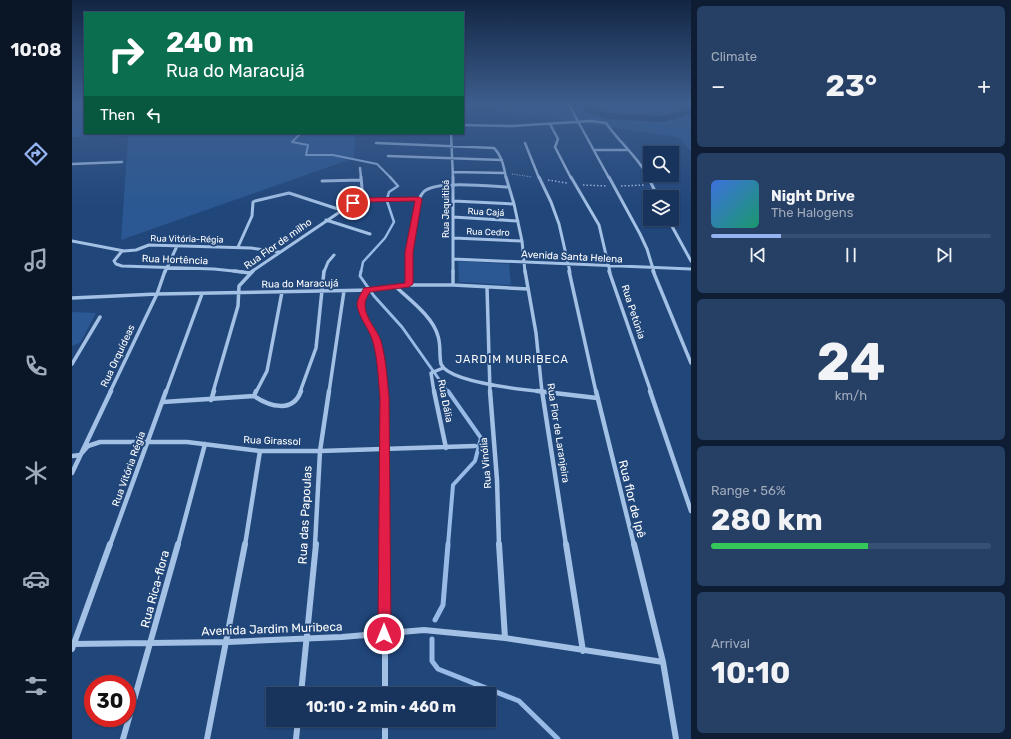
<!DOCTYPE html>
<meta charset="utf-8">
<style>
:root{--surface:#19345c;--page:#263f65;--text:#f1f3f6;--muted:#9faabb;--line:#374f72;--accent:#95b2f1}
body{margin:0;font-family:Rubik,sans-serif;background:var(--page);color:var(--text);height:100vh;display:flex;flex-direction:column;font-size:15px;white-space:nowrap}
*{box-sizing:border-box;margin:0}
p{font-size:13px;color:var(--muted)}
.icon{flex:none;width:22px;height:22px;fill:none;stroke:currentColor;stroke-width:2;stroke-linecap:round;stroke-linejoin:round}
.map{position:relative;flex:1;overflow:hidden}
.side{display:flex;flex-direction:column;gap:6px;padding:6px;background:#0e1d33;width:320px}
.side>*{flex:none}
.guide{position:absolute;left:12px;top:12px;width:380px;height:122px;border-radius:0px;box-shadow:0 1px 3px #0004,0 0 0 1px var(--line);background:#0b6e4f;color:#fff;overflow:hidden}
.fabs{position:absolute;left:571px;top:146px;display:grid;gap:8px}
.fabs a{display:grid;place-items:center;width:36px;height:36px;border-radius:0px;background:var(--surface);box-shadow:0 1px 3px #0004,0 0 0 1px var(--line);font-size:20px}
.speed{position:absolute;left:12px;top:675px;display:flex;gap:8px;font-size:20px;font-weight:700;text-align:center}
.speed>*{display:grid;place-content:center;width:52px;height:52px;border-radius:50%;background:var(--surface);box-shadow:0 1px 3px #0004,0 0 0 1px var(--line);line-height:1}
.speed .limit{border:6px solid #d22;background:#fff;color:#111}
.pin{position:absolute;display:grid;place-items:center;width:34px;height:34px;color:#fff;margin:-17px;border:2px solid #fff;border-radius:50%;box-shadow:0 1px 4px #0007}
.me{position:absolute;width:44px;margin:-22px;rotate:0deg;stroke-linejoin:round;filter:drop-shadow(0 0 3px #0008)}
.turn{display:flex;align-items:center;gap:14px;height:84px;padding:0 16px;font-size:18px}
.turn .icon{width:52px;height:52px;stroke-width:2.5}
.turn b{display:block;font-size:28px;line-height:34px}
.then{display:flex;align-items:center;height:38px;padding:0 16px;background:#0003;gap:8px;font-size:15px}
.big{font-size:30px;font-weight:700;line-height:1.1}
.side .widget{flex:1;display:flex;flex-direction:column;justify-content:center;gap:6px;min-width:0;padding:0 14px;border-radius:6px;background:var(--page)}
.side .dial{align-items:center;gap:0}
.dial b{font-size:52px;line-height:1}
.song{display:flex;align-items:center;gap:12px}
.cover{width:48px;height:48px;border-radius:6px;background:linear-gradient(135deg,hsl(220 70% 55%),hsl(160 70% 35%))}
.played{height:4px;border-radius:2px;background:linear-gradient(90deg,var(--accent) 25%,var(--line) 25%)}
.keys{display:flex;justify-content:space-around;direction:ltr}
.heat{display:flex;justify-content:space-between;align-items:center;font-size:22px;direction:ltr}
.charge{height:6px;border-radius:3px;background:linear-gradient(90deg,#34c759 56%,var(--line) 0)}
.trip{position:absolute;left:194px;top:687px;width:230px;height:40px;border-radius:0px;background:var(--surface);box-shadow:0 1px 3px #0004,0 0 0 1px var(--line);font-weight:700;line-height:40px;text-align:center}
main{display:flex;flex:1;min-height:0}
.tabs{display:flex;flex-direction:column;width:72px;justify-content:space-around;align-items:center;background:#0a1525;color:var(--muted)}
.tabs .icon{width:28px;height:28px}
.tabs .active{color:var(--accent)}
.tabs b{font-size:18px;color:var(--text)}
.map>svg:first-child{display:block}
.green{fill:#2b5892}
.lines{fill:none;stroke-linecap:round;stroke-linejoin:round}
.stream-far4{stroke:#97bae6;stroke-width:2}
.stream-far3{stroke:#97bae6;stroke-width:2.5}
.stream-far2{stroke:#97bae6;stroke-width:3}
.stream-far1{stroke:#97bae6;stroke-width:4}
.stream{stroke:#97bae6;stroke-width:5}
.river{fill:#16325a;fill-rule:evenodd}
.path-far1{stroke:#a3c0e5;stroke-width:1;stroke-dasharray:1 1.5;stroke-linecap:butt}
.path{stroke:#a3c0e5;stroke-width:1.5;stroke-dasharray:1.5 2;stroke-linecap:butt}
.street-far4{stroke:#a3c0e5;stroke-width:2.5}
.street-far3{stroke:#a3c0e5;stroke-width:3}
.street-far2{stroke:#a3c0e5;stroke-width:3.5}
.street-far1{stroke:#a3c0e5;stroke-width:4.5}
.street{stroke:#a3c0e5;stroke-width:6}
.route{fill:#e11d48;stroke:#92132f}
.labels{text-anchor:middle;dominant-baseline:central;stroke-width:4;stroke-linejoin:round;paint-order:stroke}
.far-street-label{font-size:9px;fill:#fff;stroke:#21467a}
.street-label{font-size:10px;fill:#fff;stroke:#21467a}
.neighbourhood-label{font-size:11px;letter-spacing:1px;fill:#fff;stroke:#21467a}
.near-street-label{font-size:12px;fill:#fff;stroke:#21467a}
</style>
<main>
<nav class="tabs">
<b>10:08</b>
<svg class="icon active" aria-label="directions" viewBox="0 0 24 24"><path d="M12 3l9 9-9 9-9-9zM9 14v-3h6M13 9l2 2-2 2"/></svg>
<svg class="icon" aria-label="music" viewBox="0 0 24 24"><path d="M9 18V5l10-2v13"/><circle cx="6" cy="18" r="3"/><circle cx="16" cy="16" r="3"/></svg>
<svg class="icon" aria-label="phone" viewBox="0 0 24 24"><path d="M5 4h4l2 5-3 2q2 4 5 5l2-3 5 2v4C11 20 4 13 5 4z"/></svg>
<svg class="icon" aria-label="climate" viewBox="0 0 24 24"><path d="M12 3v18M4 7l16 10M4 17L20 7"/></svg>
<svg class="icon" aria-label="car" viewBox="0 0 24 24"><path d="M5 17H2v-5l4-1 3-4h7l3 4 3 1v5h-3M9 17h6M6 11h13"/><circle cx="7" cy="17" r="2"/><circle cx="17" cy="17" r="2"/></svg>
<svg class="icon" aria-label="filters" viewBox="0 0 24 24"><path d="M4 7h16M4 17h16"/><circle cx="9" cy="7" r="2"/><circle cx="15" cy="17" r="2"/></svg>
</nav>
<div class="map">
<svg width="619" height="739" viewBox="0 0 619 739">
<rect width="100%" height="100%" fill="#21467a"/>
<path class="green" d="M 0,103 L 13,103 L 13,133 L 283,133 L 282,158 L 49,240 L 56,136 L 0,137 Z
M 407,103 L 619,103 L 619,151 L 606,137 L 417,110 Z
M 386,261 L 437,264 L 439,285 L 387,282 Z
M 0,312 L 24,313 L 8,343 L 0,346 Z"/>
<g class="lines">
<path class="stream-far4" d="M 229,133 L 220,142 L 236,145 L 234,155 L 261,155 L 305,164 L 319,178"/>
<path class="stream-far3" d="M 315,199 L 317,192 L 326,186 L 318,177
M 289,272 L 291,262 L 313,238 L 322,222 L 315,201"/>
<path class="stream-far2" d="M 289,271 L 288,276 L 302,296 L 330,327 L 376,392"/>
<path class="stream-far1" d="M 376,391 L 409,438 L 403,461 L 381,485 L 376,545"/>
<path class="stream" d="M 363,620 L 371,605 L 376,544
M 360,639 L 360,661 L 366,669 L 447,701 L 486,739"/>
<path class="river" d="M 512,103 L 522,103 L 522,108 L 536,113 L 590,116 L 619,107 L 619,114 L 591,122 L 535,119 L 513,112 Z"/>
<path class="path-far1" d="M 440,174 L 460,177"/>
<path class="path" d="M 476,180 L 495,183
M 511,185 L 535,186
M 549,186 L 573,185"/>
<path class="street-far4" d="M 496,103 L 537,178
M 478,124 L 486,139 L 483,147 L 499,178
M 391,125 L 440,126 L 519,121 L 534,123 C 547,142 566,157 577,178
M 379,133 L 381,178
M 304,143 L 422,148 C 430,156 432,167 434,178
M 453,143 L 467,178
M 522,150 L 556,150
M 316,156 L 430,160
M 0,164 L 50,162
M 288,168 L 289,178
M 381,172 L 433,173"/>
<path class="street-far3" d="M 289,177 L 291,200
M 381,177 L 381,272
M 434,177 L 442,204 L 450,241 L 453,272
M 467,177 L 479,202 L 487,224 L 498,272
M 499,177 L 527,225 L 538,272
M 537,177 L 568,234 L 575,249 L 582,272
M 576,177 L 586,197
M 250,181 L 289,180
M 382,201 L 442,204
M 381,217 L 446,221
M 596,219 L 619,261
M 254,220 L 298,234
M 382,238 L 450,241
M 0,241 L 52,251 L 64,250 L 77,245 L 179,248 L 208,252
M 166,247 L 180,216 L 181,202 L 183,201 L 217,193 L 269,210
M 50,251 L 42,261 L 44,264 L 50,266 L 142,269 L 171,272
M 381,259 L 619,269
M 93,272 L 105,246
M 179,272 L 281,203 L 291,200 L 347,199
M 252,272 L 256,262 L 262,255
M 337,272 C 338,256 339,199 354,190 C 368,181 418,186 436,187"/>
<path class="street-far2" d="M 162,271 L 178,273
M 453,271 L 464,333 L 470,392
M 497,271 L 524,392
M 537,271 L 579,392
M 581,271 L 619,363
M 337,285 L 337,271
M 381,285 L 381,271
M 324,287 C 338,300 361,317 366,336 C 369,345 367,355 369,364 C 377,383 454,390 474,392
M 415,287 L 418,392
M 294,290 C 282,314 299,321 305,342 C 310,358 311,376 313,392
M 0,298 L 85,294 L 300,290 L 337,285 L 381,285 L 456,289
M 0,364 L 28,317
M 38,392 L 85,294 L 93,271
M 94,392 L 130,294
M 141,392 L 166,306 L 167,286 L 181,271
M 184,392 L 195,371 L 210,292
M 228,392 L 244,348 L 252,271
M 257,392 L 272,291
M 362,392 L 359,373 L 371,368"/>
<path class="street-far1" d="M 312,391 L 313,545
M 362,391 L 374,448
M 418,391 L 425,480 L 427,545
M 465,391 L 525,398
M 470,391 L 494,545
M 524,391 L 562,545
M 578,391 L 619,511
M 182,396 C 197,406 221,414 229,391
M 182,396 L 184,391
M 139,400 L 142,391
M 91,402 L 182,396
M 0,456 L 8,455 L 16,446 L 28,442 L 115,442 L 188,451 L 248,451 L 403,446
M 0,473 L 39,391
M 38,545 L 94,391
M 106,545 L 133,444
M 173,545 L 188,451
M 243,545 L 248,451 L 257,391"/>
<path class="street" d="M 313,544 L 313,694
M 427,544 L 433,638
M 494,544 L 511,651
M 562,544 L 591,662 L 604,739
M 0,644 L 156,642 L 270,637 L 352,630 L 433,638 L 591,662
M 0,649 L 38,544
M 229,694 L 244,544
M 313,720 L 313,739
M 51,739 L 106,544
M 135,739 L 173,544
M 224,739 L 226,720"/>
</g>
<linearGradient id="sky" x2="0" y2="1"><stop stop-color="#122643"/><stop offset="0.5" stop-color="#3d5d8d"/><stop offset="1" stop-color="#3d5d8d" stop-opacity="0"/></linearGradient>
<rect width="619" height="207" fill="url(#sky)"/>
<path class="route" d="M 347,197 L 350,199 L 341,252 L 341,284 L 337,287 L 298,292 C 296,295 293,300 293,304 C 292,317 305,329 309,341 C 314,359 315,378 317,397 L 319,634 L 317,639 L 312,641 L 307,639 L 306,634 L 308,397 C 306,378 306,358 300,339 C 296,327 287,318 285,305 C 285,300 289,293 292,288 L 333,283 L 333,252 L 343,201 L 291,202 L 281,205 L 278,203 L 290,198 Z"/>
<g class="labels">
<g class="far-street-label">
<text transform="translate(374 209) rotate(-90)">Rua Jequitibá</text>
<text transform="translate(414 212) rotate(3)">Rua Cajá</text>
<text transform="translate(416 232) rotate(2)">Rua Cedro</text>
<text transform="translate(115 239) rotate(1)">Rua Vitória-Régia</text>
</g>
<g class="street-label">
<text transform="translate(206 244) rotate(-35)">Rua Flor de milho</text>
<text transform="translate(500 257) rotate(3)">Avenida Santa Helena</text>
<text transform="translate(103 260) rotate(2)">Rua Hortência</text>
<text transform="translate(228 284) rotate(-1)">Rua do Maracujá</text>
<text transform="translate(561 312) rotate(72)">Rua Petúnia</text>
<text transform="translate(46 356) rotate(-65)">Rua Orquídeas</text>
<text transform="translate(373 401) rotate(79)">Rua Dália</text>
<text transform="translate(486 433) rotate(81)">Rua Flor de Laranjeira</text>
<text transform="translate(200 441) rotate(2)">Rua Girassol</text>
<text transform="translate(414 463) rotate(-95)">Rua Vinólia</text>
<text transform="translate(57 469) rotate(-70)">Rua Vitória Régia</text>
</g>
<g class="neighbourhood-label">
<text x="440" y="359">JARDIM MURIBECA</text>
</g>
<g class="near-street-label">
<text transform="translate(560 499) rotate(76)">Rua flor de Ipê</text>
<text transform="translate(233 515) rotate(-87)">Rua das Papoulas</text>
<text transform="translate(83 589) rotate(-75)">Rua Rica-flora</text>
<text transform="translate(200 629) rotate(-2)">Avenida Jardim Muribeca</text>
</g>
</g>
</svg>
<div class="fabs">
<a><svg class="icon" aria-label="search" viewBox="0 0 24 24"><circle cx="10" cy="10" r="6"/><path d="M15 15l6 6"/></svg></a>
<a><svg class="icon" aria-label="layers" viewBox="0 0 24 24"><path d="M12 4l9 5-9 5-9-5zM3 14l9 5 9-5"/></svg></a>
</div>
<div class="speed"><div class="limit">30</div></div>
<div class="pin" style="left:281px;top:203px;background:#d93025"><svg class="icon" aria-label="arrive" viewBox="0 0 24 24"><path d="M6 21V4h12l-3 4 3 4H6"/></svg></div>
<svg class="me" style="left:312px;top:634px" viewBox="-20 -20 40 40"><circle r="17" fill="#e11d48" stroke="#fff" stroke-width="3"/><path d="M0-11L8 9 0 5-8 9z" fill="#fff"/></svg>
<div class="trip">10:10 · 2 min · 460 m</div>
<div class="guide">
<div class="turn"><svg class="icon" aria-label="right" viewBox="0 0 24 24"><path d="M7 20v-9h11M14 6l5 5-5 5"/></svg><div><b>240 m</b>Rua do Maracujá</div></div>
<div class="then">Then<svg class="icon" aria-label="left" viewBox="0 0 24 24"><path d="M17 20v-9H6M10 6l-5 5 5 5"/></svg></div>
</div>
</div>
<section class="side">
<div class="widget"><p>Climate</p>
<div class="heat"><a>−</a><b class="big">23°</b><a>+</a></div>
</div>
<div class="widget">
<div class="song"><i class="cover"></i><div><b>Night Drive</b><p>The Halogens</p></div></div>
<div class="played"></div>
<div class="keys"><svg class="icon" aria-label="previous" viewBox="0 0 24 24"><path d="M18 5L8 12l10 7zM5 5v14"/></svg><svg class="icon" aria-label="pause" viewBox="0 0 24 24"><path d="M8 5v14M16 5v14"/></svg><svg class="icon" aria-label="next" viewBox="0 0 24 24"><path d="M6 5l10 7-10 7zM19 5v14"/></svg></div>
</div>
<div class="widget dial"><b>24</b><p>km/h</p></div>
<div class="widget"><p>Range · 56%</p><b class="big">280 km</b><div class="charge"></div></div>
<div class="widget"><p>Arrival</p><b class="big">10:10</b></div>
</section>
</main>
